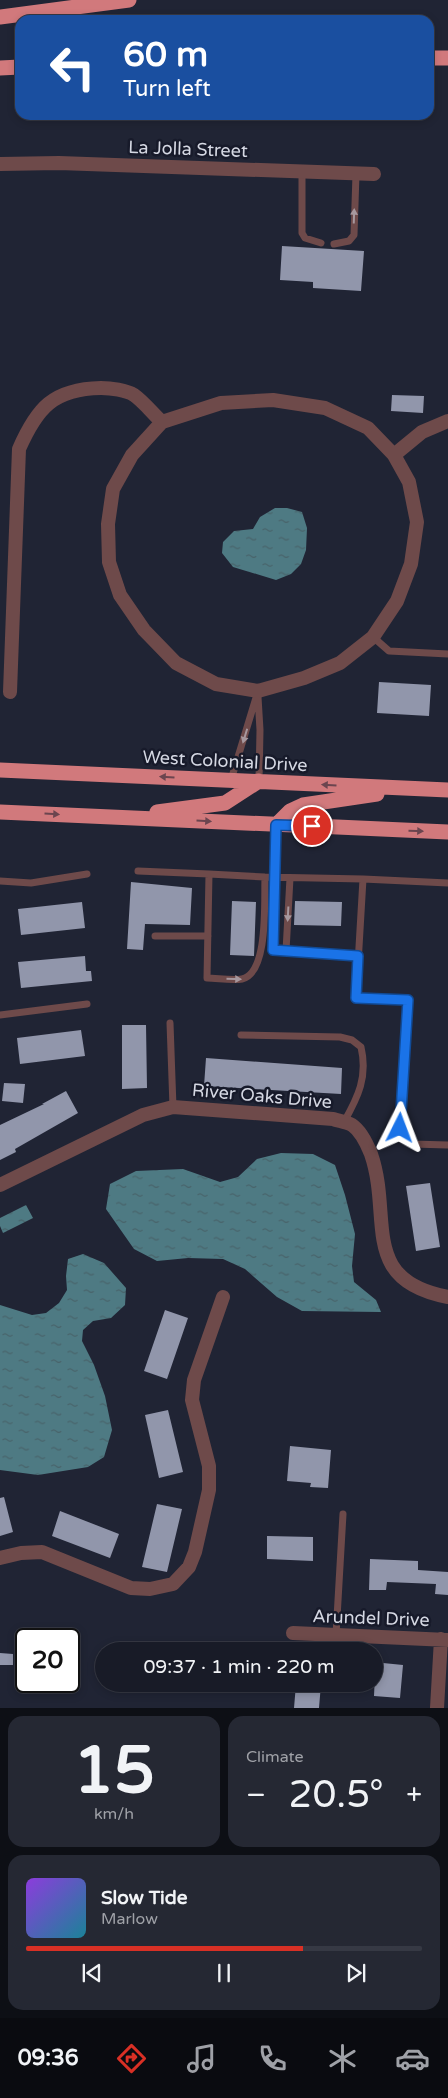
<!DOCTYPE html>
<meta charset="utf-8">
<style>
:root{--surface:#181b27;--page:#252833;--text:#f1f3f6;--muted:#9fa1a7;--line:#363944;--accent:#d93025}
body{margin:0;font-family:"Varela Round",sans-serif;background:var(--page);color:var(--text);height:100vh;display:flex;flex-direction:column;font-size:19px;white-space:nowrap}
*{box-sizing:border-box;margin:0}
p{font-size:16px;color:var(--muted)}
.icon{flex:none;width:28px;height:28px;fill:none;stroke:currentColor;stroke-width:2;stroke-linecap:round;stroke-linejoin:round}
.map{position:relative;height:1708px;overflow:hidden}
.sheet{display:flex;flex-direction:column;gap:8px;padding:8px;background:#0d0f15;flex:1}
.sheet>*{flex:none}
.banner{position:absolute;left:15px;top:15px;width:419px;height:105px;border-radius:15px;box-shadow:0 2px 8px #0003,0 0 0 1px var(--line);background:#1a4fa0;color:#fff;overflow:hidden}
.speed{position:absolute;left:15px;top:1628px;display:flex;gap:10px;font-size:25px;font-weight:700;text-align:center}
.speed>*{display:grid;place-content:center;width:65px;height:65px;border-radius:50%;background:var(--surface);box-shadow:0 2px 8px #0003,0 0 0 1px var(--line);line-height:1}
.speed .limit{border:2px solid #111;border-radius:8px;background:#fff;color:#111}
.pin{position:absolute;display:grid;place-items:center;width:42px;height:42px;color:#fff;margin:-21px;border:2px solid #fff;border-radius:50%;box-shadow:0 1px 5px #0007}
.me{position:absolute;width:55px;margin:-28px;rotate:3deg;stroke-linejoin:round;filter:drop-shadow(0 0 4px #0008)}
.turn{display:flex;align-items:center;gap:18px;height:105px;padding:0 25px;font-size:22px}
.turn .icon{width:65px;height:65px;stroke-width:2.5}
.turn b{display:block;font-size:35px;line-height:42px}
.big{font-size:38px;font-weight:600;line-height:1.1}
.sheet .widget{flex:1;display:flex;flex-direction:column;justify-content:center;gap:8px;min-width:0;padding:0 18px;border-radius:15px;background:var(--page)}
.sheet .dial{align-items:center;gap:0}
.dial b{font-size:65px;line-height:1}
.song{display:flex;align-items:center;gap:15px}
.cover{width:60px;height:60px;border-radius:8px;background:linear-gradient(135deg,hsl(270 70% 55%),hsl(190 70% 35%))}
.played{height:5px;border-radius:2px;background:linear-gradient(90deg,var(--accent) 70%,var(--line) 70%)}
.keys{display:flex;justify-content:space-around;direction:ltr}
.heat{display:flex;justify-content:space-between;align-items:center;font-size:28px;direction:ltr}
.sheet .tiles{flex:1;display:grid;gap:8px;grid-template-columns:1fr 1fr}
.widget:last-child{grid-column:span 2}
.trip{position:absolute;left:95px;top:1642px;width:288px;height:50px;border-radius:25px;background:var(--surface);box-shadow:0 2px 8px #0003,0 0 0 1px var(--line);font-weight:600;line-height:50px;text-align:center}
.tabs{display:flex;height:80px;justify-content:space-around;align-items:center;background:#0a0b10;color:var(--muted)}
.tabs .icon{width:35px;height:35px}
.tabs .current{color:var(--accent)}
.tabs b{font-size:22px;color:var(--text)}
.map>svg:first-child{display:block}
.water{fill:url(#water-ripples)}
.building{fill:#9196ab}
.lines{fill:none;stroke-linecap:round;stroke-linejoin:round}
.lane{stroke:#6e4a4a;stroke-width:7}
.street{stroke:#6e4a4a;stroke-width:14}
.highway{stroke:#d1797c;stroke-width:15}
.oneway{fill:#a7989e}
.oneway2{fill:#6b454f}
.route-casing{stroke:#114b97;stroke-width:12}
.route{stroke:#1a73e8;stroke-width:9}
.labels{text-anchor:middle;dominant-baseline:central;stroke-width:5;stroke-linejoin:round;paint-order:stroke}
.street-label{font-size:18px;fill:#d5d8e3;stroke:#171a2a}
</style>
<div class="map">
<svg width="448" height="1708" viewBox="0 0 448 1708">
<defs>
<pattern id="water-ripples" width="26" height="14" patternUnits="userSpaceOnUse" patternTransform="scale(1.25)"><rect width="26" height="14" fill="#4e7a83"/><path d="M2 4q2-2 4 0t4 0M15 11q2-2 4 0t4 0" fill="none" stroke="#48636a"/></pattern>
</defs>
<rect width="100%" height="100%" fill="#202434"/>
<path class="water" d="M 275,508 L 287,508 L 302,512 L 307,528 L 306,550 L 301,564 L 291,574 L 276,580 L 233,567 L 222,553 L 223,542 L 234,531 L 253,529 L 260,517 Z
M 281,1153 L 313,1154 L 335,1165 L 345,1195 L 355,1234 L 352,1266 L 354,1282 L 376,1300 L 381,1312 L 302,1311 L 277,1297 L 245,1269 L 223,1259 L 188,1258 L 157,1261 L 134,1249 L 106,1209 L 110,1184 L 136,1171 L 183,1169 L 220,1182 L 238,1177 L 257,1159 Z
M 26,1205 L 33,1218 L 3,1233 L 0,1226 L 0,1218 Z
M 83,1254 L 104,1263 L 126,1288 L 125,1305 L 111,1318 L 93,1321 L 83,1330 L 82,1341 L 94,1365 L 105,1396 L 112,1430 L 104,1457 L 88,1467 L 38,1475 L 0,1470 L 0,1305 L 32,1315 L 46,1313 L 59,1303 L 67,1290 L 66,1276 L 68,1259 Z"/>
<path class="building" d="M 282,246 L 364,251 L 361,291 L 313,288 L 313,282 L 280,280 Z
M 392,395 L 424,396 L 423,413 L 391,411 Z
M 379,682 L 431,685 L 429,716 L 377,713 Z
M 131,882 L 192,888 L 190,925 L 145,924 L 143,950 L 127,949 Z
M 232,901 L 256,902 L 254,956 L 230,955 Z
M 295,901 L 342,902 L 341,926 L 294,925 Z
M 82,902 L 85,928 L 21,935 L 18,909 Z
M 85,956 L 86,971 L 91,971 L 92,981 L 21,988 L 18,962 Z
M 122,1025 L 146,1025 L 147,1088 L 122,1089 Z
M 81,1030 L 85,1056 L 20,1064 L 17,1038 Z
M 206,1058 L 342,1068 L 341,1094 L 204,1086 Z
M 4,1083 L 25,1084 L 23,1103 L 2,1101 Z
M 66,1091 L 78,1113 L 15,1149 L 16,1152 L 0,1160 L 0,1125 L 44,1104 L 42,1104 Z
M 430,1183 L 440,1247 L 416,1251 L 406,1186 Z
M 165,1310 L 188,1318 L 167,1379 L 144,1371 Z
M 168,1410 L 183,1472 L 159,1478 L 145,1415 Z
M 290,1446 L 331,1450 L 328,1488 L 310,1487 L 311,1483 L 287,1481 Z
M 4,1497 L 13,1532 L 0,1536 L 0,1498 Z
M 157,1504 L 182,1509 L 167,1572 L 142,1567 Z
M 60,1511 L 119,1534 L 110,1558 L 52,1536 Z
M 267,1536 L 313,1537 L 313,1561 L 267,1559 Z
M 370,1559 L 418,1561 L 418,1570 L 448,1572 L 448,1595 L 435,1594 L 436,1584 L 387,1582 L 386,1590 L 369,1590 Z
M 0,1653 L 13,1654 L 13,1665 L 0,1665 Z
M 383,1663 L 403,1665 L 400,1698 L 374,1696 L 375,1674 L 382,1675 Z
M 296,1684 L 321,1684 L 319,1708 L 294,1708 Z"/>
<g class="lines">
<path class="lane" d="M 302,172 L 302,233 L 305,238 L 321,243
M 334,244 L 349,241 L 354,235 L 356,174
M 373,637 L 389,651 L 448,654
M 258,697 L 260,730 L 259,781
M 231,780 L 258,691
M 276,825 L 273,950 L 358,956
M 138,871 L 209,874
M 265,877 C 264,900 269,973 242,979 C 232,981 217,978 207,978 L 209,874 L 265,877 L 363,879 L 356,998 L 408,1000 L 400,1128 L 412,1144 L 448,1145
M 363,879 L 448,883
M 0,881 L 31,883 L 87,874
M 155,936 L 208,936
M 286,951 L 290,878
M 0,1015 L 87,1004
M 170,1023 L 173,1107
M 241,1035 L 340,1037 L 352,1040 L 361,1047 C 368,1077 358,1097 344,1122
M 336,1635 L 343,1514"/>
<path class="street" d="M 0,164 L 59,163 L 374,174
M 273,400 L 325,408 L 368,428 L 394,455 L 409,482 L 417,522 L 411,564 L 397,601 L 373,637 L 340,663 L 304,678 L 258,691 L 216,684 L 176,663 L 144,630 L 120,595 L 109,562 L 108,524 L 113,489 L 132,455 L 162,422 L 221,403 Z
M 394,455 L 422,432 L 448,421
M 10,692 L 19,449 C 37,408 53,389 101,388 C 111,388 126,390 134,395 C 144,402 153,414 162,422
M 0,1185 L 143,1115 L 173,1107 L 333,1119 C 339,1121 347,1122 352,1125 C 361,1131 367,1144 371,1154 C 393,1218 358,1280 448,1297
M 0,1558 L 21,1553 L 42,1552 L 131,1588 L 150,1589 L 173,1584 L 189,1567 L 195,1552 L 209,1490 L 209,1466 L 192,1400 L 194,1380 L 223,1297
M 293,1633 L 448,1640
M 437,1708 L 441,1639"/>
<path class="highway" d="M 0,17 L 129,0
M 429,58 L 448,58
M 0,68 L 20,67
M 0,770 L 448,790
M 0,812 L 448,832
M 157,812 L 225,803 L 259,781
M 276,825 L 290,811 L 303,805 L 377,794"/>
</g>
<defs><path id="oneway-solid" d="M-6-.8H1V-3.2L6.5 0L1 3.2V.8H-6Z" transform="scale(1.25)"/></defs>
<g class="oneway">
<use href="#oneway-solid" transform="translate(354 216) rotate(-88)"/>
<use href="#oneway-solid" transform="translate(245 736) rotate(107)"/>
<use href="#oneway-solid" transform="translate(288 914) rotate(93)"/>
<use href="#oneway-solid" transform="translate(234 979) rotate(1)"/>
</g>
<g class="oneway2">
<use href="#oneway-solid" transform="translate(167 777) rotate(-177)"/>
<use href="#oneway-solid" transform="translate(329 785) rotate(-177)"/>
<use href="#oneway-solid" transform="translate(52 814) rotate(3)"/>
<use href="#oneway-solid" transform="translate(204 821) rotate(3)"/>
<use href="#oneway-solid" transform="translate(416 831) rotate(2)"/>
</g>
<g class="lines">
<g class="route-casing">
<path id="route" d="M 312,826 L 276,825 L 273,950 L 358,956 L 356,998 L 408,1000 L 400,1128"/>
</g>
<use href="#route" class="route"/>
</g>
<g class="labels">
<g class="street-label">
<text transform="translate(188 149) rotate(2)">La Jolla Street</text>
<text transform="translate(225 761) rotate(3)">West Colonial Drive</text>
<text transform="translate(262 1096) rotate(5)">River Oaks Drive</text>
<text transform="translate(371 1618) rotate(2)">Arundel Drive</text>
</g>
</g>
</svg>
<div class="speed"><div class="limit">20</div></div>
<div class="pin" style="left:312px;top:826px;background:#d93025"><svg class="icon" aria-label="arrive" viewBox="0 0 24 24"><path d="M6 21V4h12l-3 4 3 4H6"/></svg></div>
<svg class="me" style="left:400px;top:1128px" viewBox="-20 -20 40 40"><path d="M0-17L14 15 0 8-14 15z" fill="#1a73e8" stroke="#fff" stroke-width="4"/></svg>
<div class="trip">09:37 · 1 min · 220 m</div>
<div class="banner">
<div class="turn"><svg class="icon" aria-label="left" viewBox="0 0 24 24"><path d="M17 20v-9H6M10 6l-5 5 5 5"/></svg><div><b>60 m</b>Turn left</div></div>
</div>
</div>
<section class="sheet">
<div class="tiles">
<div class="widget dial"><b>15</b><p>km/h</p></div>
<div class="widget"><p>Climate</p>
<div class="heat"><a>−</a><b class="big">20.5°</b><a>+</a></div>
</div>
<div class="widget">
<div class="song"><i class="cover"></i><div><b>Slow Tide</b><p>Marlow</p></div></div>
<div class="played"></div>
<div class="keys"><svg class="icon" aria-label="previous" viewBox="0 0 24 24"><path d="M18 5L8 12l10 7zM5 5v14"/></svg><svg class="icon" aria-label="pause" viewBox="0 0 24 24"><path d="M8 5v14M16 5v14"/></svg><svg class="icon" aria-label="next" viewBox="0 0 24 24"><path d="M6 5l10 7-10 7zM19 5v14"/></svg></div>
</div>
</div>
</section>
<nav class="tabs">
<b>09:36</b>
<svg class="icon current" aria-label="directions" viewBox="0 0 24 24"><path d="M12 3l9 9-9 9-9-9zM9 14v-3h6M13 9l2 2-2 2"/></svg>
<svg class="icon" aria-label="music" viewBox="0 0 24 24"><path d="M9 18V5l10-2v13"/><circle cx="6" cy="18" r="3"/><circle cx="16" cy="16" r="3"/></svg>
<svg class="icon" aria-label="phone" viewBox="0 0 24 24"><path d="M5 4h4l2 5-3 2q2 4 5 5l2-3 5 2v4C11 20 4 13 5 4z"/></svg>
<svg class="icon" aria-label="climate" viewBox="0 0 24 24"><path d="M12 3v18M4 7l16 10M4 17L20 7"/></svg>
<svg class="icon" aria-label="car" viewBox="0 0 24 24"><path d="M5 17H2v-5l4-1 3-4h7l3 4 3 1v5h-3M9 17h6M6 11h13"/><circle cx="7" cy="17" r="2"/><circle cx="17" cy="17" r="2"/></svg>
</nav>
